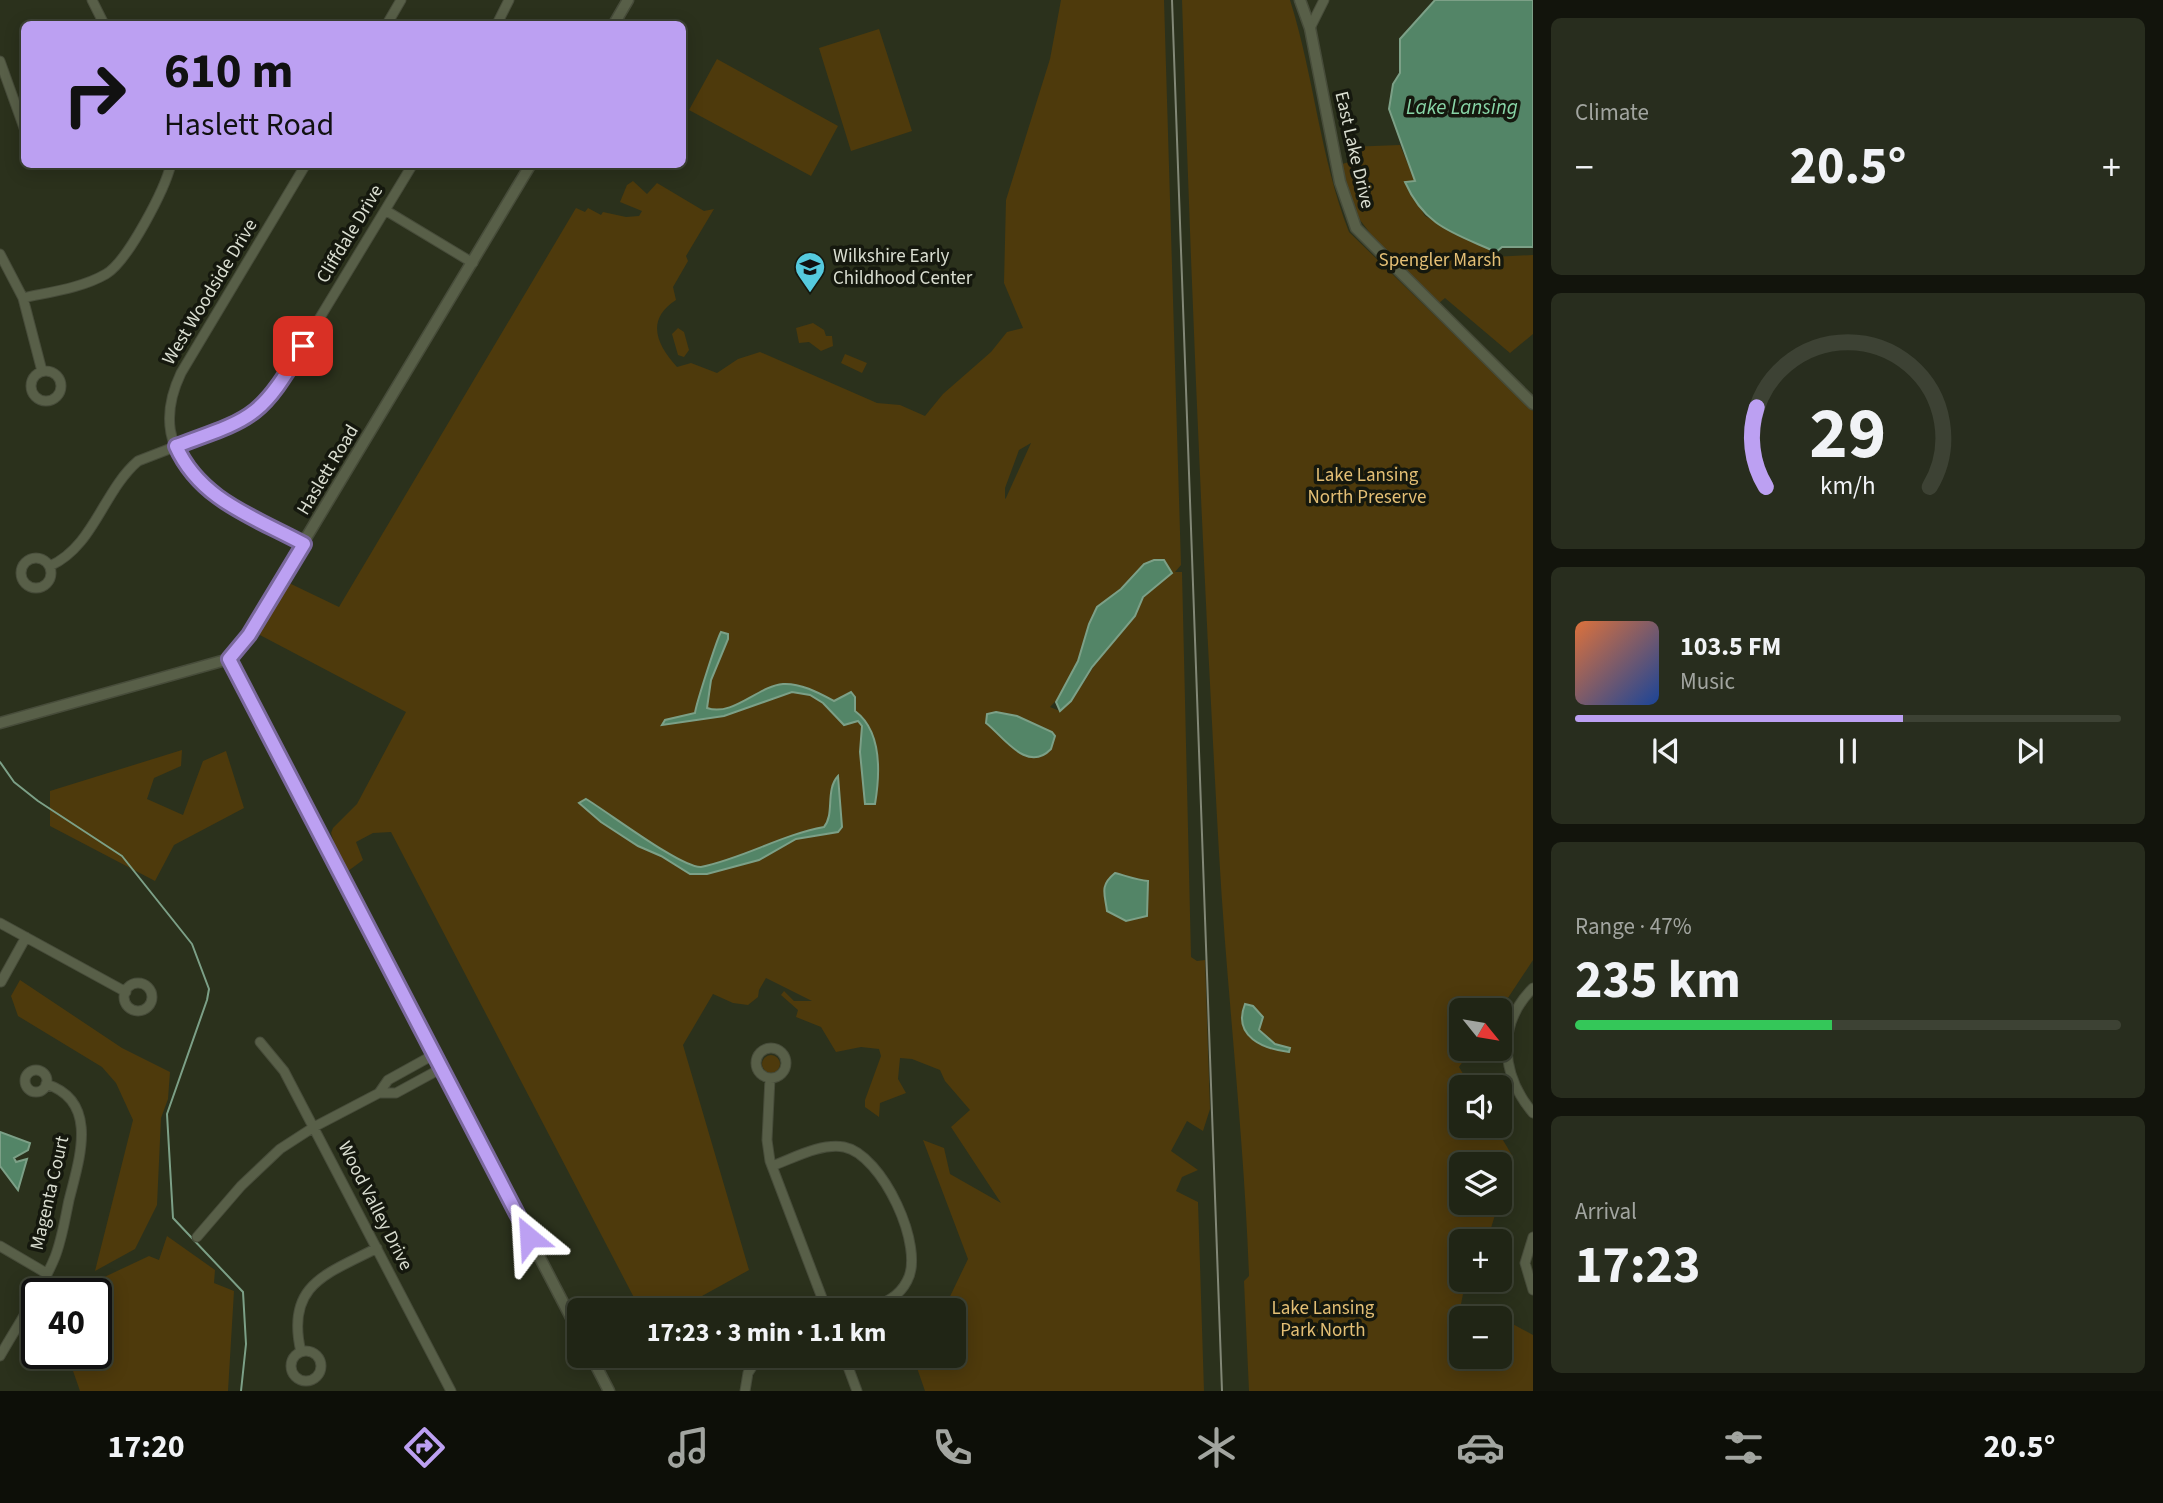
<!DOCTYPE html>
<meta charset="utf-8">
<style>
:root{--surface:#202515;--page:#282d1e;--text:#f1f3f6;--muted:#a2a5a0;--line:#3d4234;--accent:#bca0f2}
body{margin:0;font-family:"Source Sans 3",sans-serif;background:var(--page);color:var(--text);height:100vh;display:flex;flex-direction:column;font-size:26px;white-space:nowrap}
*{box-sizing:border-box;margin:0}
p{font-size:23px;color:var(--muted)}
.icon{flex:none;width:38px;height:38px;fill:none;stroke:currentColor;stroke-width:2;stroke-linecap:round;stroke-linejoin:round}
.map{position:relative;flex:1;overflow:hidden}
.drawer{display:flex;flex-direction:column;gap:18px;padding:18px;background:#12140c;width:630px}
.drawer>*{flex:none}
.top-card{position:absolute;left:21px;top:21px;width:665px;height:147px;border-radius:10px;box-shadow:0 4px 18px #0003,0 0 0 2px var(--line);background:#bca0f2;color:#111;overflow:hidden}
.needle{width:46px;rotate:120deg}
.buttons{position:absolute;left:1449px;top:998px;display:grid;gap:14px}
.buttons a{display:grid;place-items:center;width:63px;height:63px;border-radius:10px;background:var(--surface);box-shadow:0 4px 18px #0003,0 0 0 2px var(--line);font-size:35px}
.speed{position:absolute;left:21px;top:1278px;display:flex;gap:14px;font-size:35px;font-weight:700;text-align:center}
.speed>*{display:grid;place-content:center;width:91px;height:91px;border-radius:50%;background:var(--surface);box-shadow:0 4px 18px #0003,0 0 0 2px var(--line);line-height:1}
.speed .limit{border:4px solid #111;border-radius:10px;background:#fff;color:#111}
.pin{position:absolute;display:grid;place-items:center;width:60px;height:60px;color:#fff;margin:-30px;border-radius:14px;box-shadow:0 4px 10px #0006}
.me{position:absolute;width:77px;margin:-38px;rotate:333deg;stroke-linejoin:round;filter:drop-shadow(0 0 5px #0008)}
.turn{display:flex;align-items:center;gap:24px;height:147px;padding:0 28px;font-size:32px}
.turn .icon{width:91px;height:91px;stroke-width:2.5}
.turn b{display:block;font-size:49px;line-height:60px}
.big{font-size:52px;font-weight:700;line-height:1.1}
.drawer .card{flex:1;display:flex;flex-direction:column;justify-content:center;gap:10px;min-width:0;padding:0 24px;border-radius:10px;background:var(--page)}
.drawer .dial{align-items:center;gap:0}
.dial svg{height:182px;overflow:visible;fill:none;stroke:var(--line);stroke-width:7;stroke-linecap:round;text-anchor:middle}
.dial text{fill:var(--text);stroke:none}
.song{display:flex;align-items:center;gap:21px}
.cover{width:84px;height:84px;border-radius:10px;background:linear-gradient(135deg,hsl(20 70% 55%),hsl(220 70% 35%))}
.played{height:7px;border-radius:4px;background:linear-gradient(90deg,var(--accent) 60%,var(--line) 60%)}
.keys{display:flex;justify-content:space-around;direction:ltr}
.heat{display:flex;justify-content:space-between;align-items:center;font-size:38px;direction:ltr}
.charge{height:10px;border-radius:5px;background:linear-gradient(90deg,#34c759 47%,var(--line) 0)}
.trip{position:absolute;left:567px;top:1298px;width:399px;height:70px;border-radius:10px;background:var(--surface);box-shadow:0 4px 18px #0003,0 0 0 2px var(--line);font-weight:700;line-height:70px;text-align:center}
.dock{display:flex;height:112px;justify-content:space-around;align-items:center;background:#0d0f08;color:var(--muted)}
.dock .icon{width:49px;height:49px}
.dock .on{color:var(--accent)}
.dock b{font-size:32px;color:var(--text)}
main{display:flex;flex:1;min-height:0}
.map>svg:first-child{display:block}
.green{fill:#4e3a0c;fill-rule:evenodd}
.water{fill:#538567;stroke:#7ca087;stroke-width:2}
.lines{fill:none;stroke-linecap:round;stroke-linejoin:round}
.stream{stroke:#7ca087;stroke-width:2}
.minor-casing{stroke:#474c3a;stroke-width:11}
.tertiary-casing{stroke:#474c3a;stroke-width:13}
.minor{stroke:#585f48;stroke-width:9}
.tertiary{stroke:#585f48;stroke-width:10}
.rail{stroke:#828776;stroke-width:2}
.route-casing{stroke:#7a689d;stroke-width:18}
.route{stroke:#bca0f2;stroke-width:12}
.labels{text-anchor:middle;dominant-baseline:central;stroke-width:7;stroke-linejoin:round;paint-order:stroke}
.street-label{font-size:19px;fill:#daded1;stroke:#15180e}
.poi-label{font-size:19px;fill:#daded1;stroke:#15180e;text-anchor:start}
.park-label{font-size:19px;fill:#e4bf75;stroke:#15180e}
.water-label{font-size:21px;font-style:italic;fill:#88d6a7;stroke:#15180e}
</style>
<main>
<div class="map">
<svg width="1533" height="1391" viewBox="0 0 1533 1391">
<rect width="100%" height="100%" fill="#2b311c"/>
<path class="green" d="M 1061,0 L 1164,0 L 1181,565 L 1175,572 L 1182,572 L 1191,957 L 1197,961 L 1205,960 L 1210,1109 L 1203,1131 L 1187,1121 L 1171,1151 L 1198,1170 L 1182,1177 L 1176,1191 L 1198,1202 L 1204,1391 L 925,1391 L 916,1365 L 920,1356 L 954,1356 L 954,1311 L 943,1311 L 968,1259 L 923,1140 L 944,1148 L 950,1174 L 1001,1203 L 951,1127 L 970,1110 L 945,1081 L 940,1070 L 912,1059 L 900,1058 L 898,1079 L 906,1093 L 880,1103 L 879,1117 L 865,1107 L 865,1100 L 881,1056 L 879,1049 L 861,1047 L 836,1052 L 821,1027 L 796,1017 L 798,1010 L 781,995 L 784,991 L 794,1001 L 812,1001 L 766,978 L 759,990 L 758,997 L 748,1005 L 733,1003 L 713,994 L 683,1045 L 749,1270 L 702,1296 L 695,1311 L 641,1311 L 391,832 L 373,833 L 356,842 L 363,860 L 344,874 L 331,833 L 333,828 L 357,804 L 406,712 L 258,634 L 289,583 L 339,607 L 576,208 L 585,212 L 588,208 L 601,215 L 603,212 L 626,217 L 639,216 L 642,211 L 620,202 L 627,185 L 633,181 L 647,194 L 657,183 L 704,211 L 714,209 L 686,256 L 688,261 L 673,287 L 676,300 C 645,320 657,345 677,367 L 691,363 L 717,373 L 738,359 L 760,352 L 877,403 L 900,405 L 925,416 L 943,394 L 991,352 L 1007,332 L 1023,328 L 1004,283 L 1006,200 L 1050,59 ZM 1031,443 L 1006,498 L 1005,499 L 1005,488 L 1019,450 ZM 1106,647 L 1082,685 L 1060,711 L 1050,707 Z
M 1182,0 L 1290,0 C 1314,76 1320,157 1349,232 L 1533,411 L 1533,960 L 1500,1010 L 1461,1010 L 1461,1048 L 1472,1048 L 1459,1067 L 1471,1087 L 1461,1087 L 1461,1125 L 1494,1125 L 1513,1157 L 1500,1199 L 1500,1164 L 1461,1164 L 1461,1202 L 1499,1202 L 1487,1241 L 1461,1241 L 1461,1279 L 1466,1279 L 1459,1314 L 1465,1318 L 1461,1318 L 1461,1356 L 1500,1356 L 1500,1318 L 1471,1318 L 1476,1304 L 1533,1335 L 1533,1391 L 1249,1391 L 1244,1281 L 1249,1276 C 1244,1135 1227,994 1219,853 C 1203,569 1191,285 1182,0 Z
M 879,29 L 912,131 L 851,151 L 819,48 Z
M 717,59 L 838,126 L 811,176 L 689,110 Z
M 1400,145 L 1415,181 L 1406,183 L 1425,216 L 1496,252 L 1492,257 L 1533,255 L 1533,334 L 1510,353 L 1445,298 L 1439,303 L 1380,246 L 1353,211 L 1342,164 L 1349,162 L 1347,147 Z
M 813,323 L 824,330 L 826,336 L 832,336 L 833,346 L 821,351 L 809,342 L 799,343 L 796,328 Z
M 678,328 L 684,332 L 689,350 L 684,357 L 678,355 L 672,334 Z
M 845,354 L 867,363 L 862,373 L 841,363 Z
M 182,750 L 181,766 L 154,778 L 147,799 L 183,815 L 203,761 L 226,751 L 244,808 L 174,845 L 155,881 L 50,826 L 50,791 Z
M 20,980 L 122,1048 L 170,1072 L 168,1099 L 161,1118 L 157,1205 L 135,1249 L 95,1271 L 133,1120 L 116,1083 L 102,1067 L 18,1016 L 11,996 Z
M762 1064a9 9 0 1 1 18 0a9 9 0 1 1-18 0Z
M 167,1236 L 215,1270 L 214,1283 L 234,1291 L 228,1391 L 80,1391 L 72,1368 L 74,1353 L 96,1353 L 96,1293 L 80,1293 L 81,1288 L 149,1256 L 159,1260 Z"/>
<path class="water" d="M 1435,0 L 1533,0 L 1533,247 L 1502,247 L 1496,252 C 1454,233 1425,227 1405,182 L 1415,181 L 1389,109 L 1393,84 L 1400,73 L 1400,39 Z
M 1154,560 L 1164,560 L 1172,573 L 1143,597 L 1135,616 L 1092,667 L 1071,701 L 1060,711 L 1056,702 L 1078,661 L 1089,624 L 1097,607 L 1121,589 L 1144,564 Z
M 721,632 L 728,634 L 728,639 L 711,680 L 707,708 C 733,717 758,686 783,684 C 801,683 819,693 834,701 L 851,692 L 855,697 L 855,711 C 882,731 880,774 875,804 L 865,804 L 860,752 L 862,726 L 858,721 L 844,725 L 823,703 L 810,695 L 792,692 L 724,716 L 662,725 L 665,720 L 695,713 C 696,704 717,639 721,632 Z
M 996,712 L 1017,716 L 1052,732 L 1055,736 L 1051,749 C 1027,774 1003,736 986,723 L 987,714 Z
M 838,776 L 842,827 L 838,832 L 796,839 L 759,860 L 707,874 L 690,874 L 661,856 L 638,846 L 601,822 L 579,803 L 586,799 C 608,812 681,868 701,867 C 744,858 781,835 824,827 C 835,814 825,790 838,776 Z
M 1115,873 C 1127,876 1136,880 1148,881 L 1147,916 L 1126,921 L 1107,911 C 1105,894 1099,886 1115,873 Z
M 1245,1004 L 1253,1006 L 1263,1017 L 1259,1030 L 1275,1044 L 1290,1048 L 1289,1052 C 1264,1049 1232,1037 1245,1004 Z
M 0,1132 L 30,1143 L 28,1150 L 14,1158 L 16,1162 L 27,1159 L 18,1190 L 0,1166 Z"/>
<g class="lines">
<path class="stream" d="M 0,762 L 14,782 L 38,801 L 122,856 L 192,944 L 209,989 L 207,1000 L 167,1114 L 173,1218 L 243,1292 L 246,1344 L 241,1391"/>
<g class="minor-casing">
<path id="minor" d="M 92,0 L 104,24
M 387,24 L 401,0
M 497,24 L 509,0
M 1310,28 L 1324,0
M 0,61 L 24,128
M 385,210 L 473,263
M 0,254 L 23,298 L 42,371
M 23,298 C 50,292 82,288 106,274 C 128,261 165,189 171,164
M31 386a15 15 0 1 1 30 0a15 15 0 1 1-30 0Z
M 304,544 C 237,508 135,470 181,373 L 306,164
M21 573a15 15 0 1 1 30 0a15 15 0 1 1-30 0Z
M 50,566 C 94,546 103,491 138,461 L 244,420 L 270,400 L 413,164
M 0,923 L 126,992
M 1,982 L 26,937
M124 997a14 14 0 1 1 28 0a14 14 0 1 1-28 0Z
M 1533,988 C 1496,1025 1501,1075 1533,1113
M 260,1042 L 284,1071 L 451,1391
M756 1063a15 15 0 1 1 30 0a15 15 0 1 1-30 0Z
M25 1081a11 11 0 1 1 22 0a11 11 0 1 1-22 0Z
M 770,1078 L 767,1140 L 770,1161 L 827,1311
M 379,1093 L 388,1080 L 435,1054
M 772,1166 C 794,1158 820,1143 844,1147 C 882,1154 926,1248 907,1281 C 898,1299 881,1304 864,1311
M 197,1237 L 241,1186 L 280,1149 L 314,1127 L 379,1093 L 396,1093 L 442,1068
M 1533,1237 L 1525,1263 L 1533,1290
M 0,1246 L 46,1273
M291 1366a15 15 0 1 1 30 0a15 15 0 1 1-30 0Z
M 301,1352 C 285,1284 327,1274 377,1248
M 0,1356 C 18,1324 41,1291 55,1257 C 62,1239 65,1219 69,1200 C 79,1160 100,1101 46,1084
M 844,1356 L 857,1391
M 745,1391 L 748,1373 L 759,1356"/>
</g>
<g class="tertiary-casing">
<path id="tertiary" d="M 1300,0 L 1310,28 L 1340,182 L 1356,228 L 1533,404
M 614,24 L 628,0
M 229,659 L 579,1333
M 0,723 L 229,659 L 238,651 L 531,164
M 591,1356 L 609,1391"/>
</g>
<use href="#minor" class="minor"/>
<use href="#tertiary" class="tertiary"/>
<path class="rail" d="M 1172,0 L 1222,1391"/>
</g>
<g class="lines">
<g class="route-casing">
<path id="route" d="M 303,346 C 260,419 253,418 176,446 C 200,500 254,517 304,544 L 249,635 L 229,659 L 529,1237"/>
</g>
<use href="#route" class="route"/>
</g>
<defs>
<g id="school-pin" transform="scale(1.575)"><path d="M0 17L-7.5 6A9.5 9.5 0 1 1 7.5 6Z" fill="#55cade" stroke="#15180e"/><path d="M0-5L7-2L0 1L-7-2ZM-4 1L0 2.5L4 1V4Q0 6-4 4Z" fill="#111"/></g>
</defs>
<g fill-rule="evenodd">
<use href="#school-pin" x="810" y="267"/>
</g>
<g class="labels">
<g class="street-label">
<text transform="translate(1354 150) rotate(77)">East Lake Drive</text>
<text transform="translate(350 234) rotate(-59)">Cliffdale Drive</text>
<text transform="translate(210 292) rotate(-59)">West Woodside Drive</text>
<text transform="translate(328 470) rotate(-59)">Haslett Road</text>
<text transform="translate(50 1193) rotate(-77)">Magenta Court</text>
<text transform="translate(375 1206) rotate(63)">Wood Valley Drive</text>
</g>
<g class="poi-label">
<text x="833" y="256">Wilkshire Early<tspan x="833" dy="22">Childhood Center</tspan></text>
</g>
<g class="park-label">
<text x="1440" y="260">Spengler Marsh</text>
<text x="1367" y="475">Lake Lansing<tspan x="1367" dy="22">North Preserve</tspan></text>
<text x="1323" y="1308">Lake Lansing<tspan x="1323" dy="22">Park North</tspan></text>
</g>
<g class="water-label">
<text x="1462" y="107">Lake Lansing</text>
</g>
</g>
</svg>
<div class="buttons">
<a><svg class="needle" viewBox="-14 -14 28 28"><path d="M0-13l5 13h-10z" fill="#e53935"/><path d="M0 13l5-13h-10z" fill="#a2a5a0"/></svg></a>
<a><svg class="icon" aria-label="sound" viewBox="0 0 24 24"><path d="M4 9h4l5-4v14l-5-4H4zM17 9q2 3 0 6"/></svg></a>
<a><svg class="icon" aria-label="layers" viewBox="0 0 24 24"><path d="M12 4l9 5-9 5-9-5zM3 14l9 5 9-5"/></svg></a>
<a>+</a>
<a>−</a>
</div>
<div class="speed"><div class="limit">40</div></div>
<div class="pin" style="left:303px;top:346px;background:#d93025"><svg class="icon" aria-label="arrive" viewBox="0 0 24 24"><path d="M6 21V4h12l-3 4 3 4H6"/></svg></div>
<svg class="me" style="left:529px;top:1237px" viewBox="-20 -20 40 40"><path d="M0-17L14 15 0 8-14 15z" fill="#bca0f2" stroke="#fff" stroke-width="4"/></svg>
<div class="trip">17:23 · 3 min · 1.1 km</div>
<div class="top-card">
<div class="turn"><svg class="icon" aria-label="right" viewBox="0 0 24 24"><path d="M7 20v-9h11M14 6l5 5-5 5"/></svg><div><b>610 m</b>Haslett Road</div></div>
</div>
</div>
<section class="drawer">
<div class="card"><p>Climate</p>
<div class="heat"><a>−</a><b class="big">20.5°</b><a>+</a></div>
</div>
<div class="card dial"><svg viewBox="0 0 100 80">
<path d="M14 69A42 42 0 1 1 86 69"/>
<path d="M14 69A42 42 0 0 1 10 34" stroke="#bca0f2"/>
<text x="50" y="56" font-size="32" font-weight="700">29</text>
<text x="50" y="72" font-size="11">km/h</text>
</svg></div>
<div class="card">
<div class="song"><i class="cover"></i><div><b>103.5 FM</b><p>Music</p></div></div>
<div class="played"></div>
<div class="keys"><svg class="icon" aria-label="previous" viewBox="0 0 24 24"><path d="M18 5L8 12l10 7zM5 5v14"/></svg><svg class="icon" aria-label="pause" viewBox="0 0 24 24"><path d="M8 5v14M16 5v14"/></svg><svg class="icon" aria-label="next" viewBox="0 0 24 24"><path d="M6 5l10 7-10 7zM19 5v14"/></svg></div>
</div>
<div class="card"><p>Range · 47%</p><b class="big">235 km</b><div class="charge"></div></div>
<div class="card"><p>Arrival</p><b class="big">17:23</b></div>
</section>
</main>
<nav class="dock">
<b>17:20</b>
<svg class="icon on" aria-label="directions" viewBox="0 0 24 24"><path d="M12 3l9 9-9 9-9-9zM9 14v-3h6M13 9l2 2-2 2"/></svg>
<svg class="icon" aria-label="music" viewBox="0 0 24 24"><path d="M9 18V5l10-2v13"/><circle cx="6" cy="18" r="3"/><circle cx="16" cy="16" r="3"/></svg>
<svg class="icon" aria-label="phone" viewBox="0 0 24 24"><path d="M5 4h4l2 5-3 2q2 4 5 5l2-3 5 2v4C11 20 4 13 5 4z"/></svg>
<svg class="icon" aria-label="climate" viewBox="0 0 24 24"><path d="M12 3v18M4 7l16 10M4 17L20 7"/></svg>
<svg class="icon" aria-label="car" viewBox="0 0 24 24"><path d="M5 17H2v-5l4-1 3-4h7l3 4 3 1v5h-3M9 17h6M6 11h13"/><circle cx="7" cy="17" r="2"/><circle cx="17" cy="17" r="2"/></svg>
<svg class="icon" aria-label="filters" viewBox="0 0 24 24"><path d="M4 7h16M4 17h16"/><circle cx="9" cy="7" r="2"/><circle cx="15" cy="17" r="2"/></svg>
<b>20.5°</b>
</nav>
